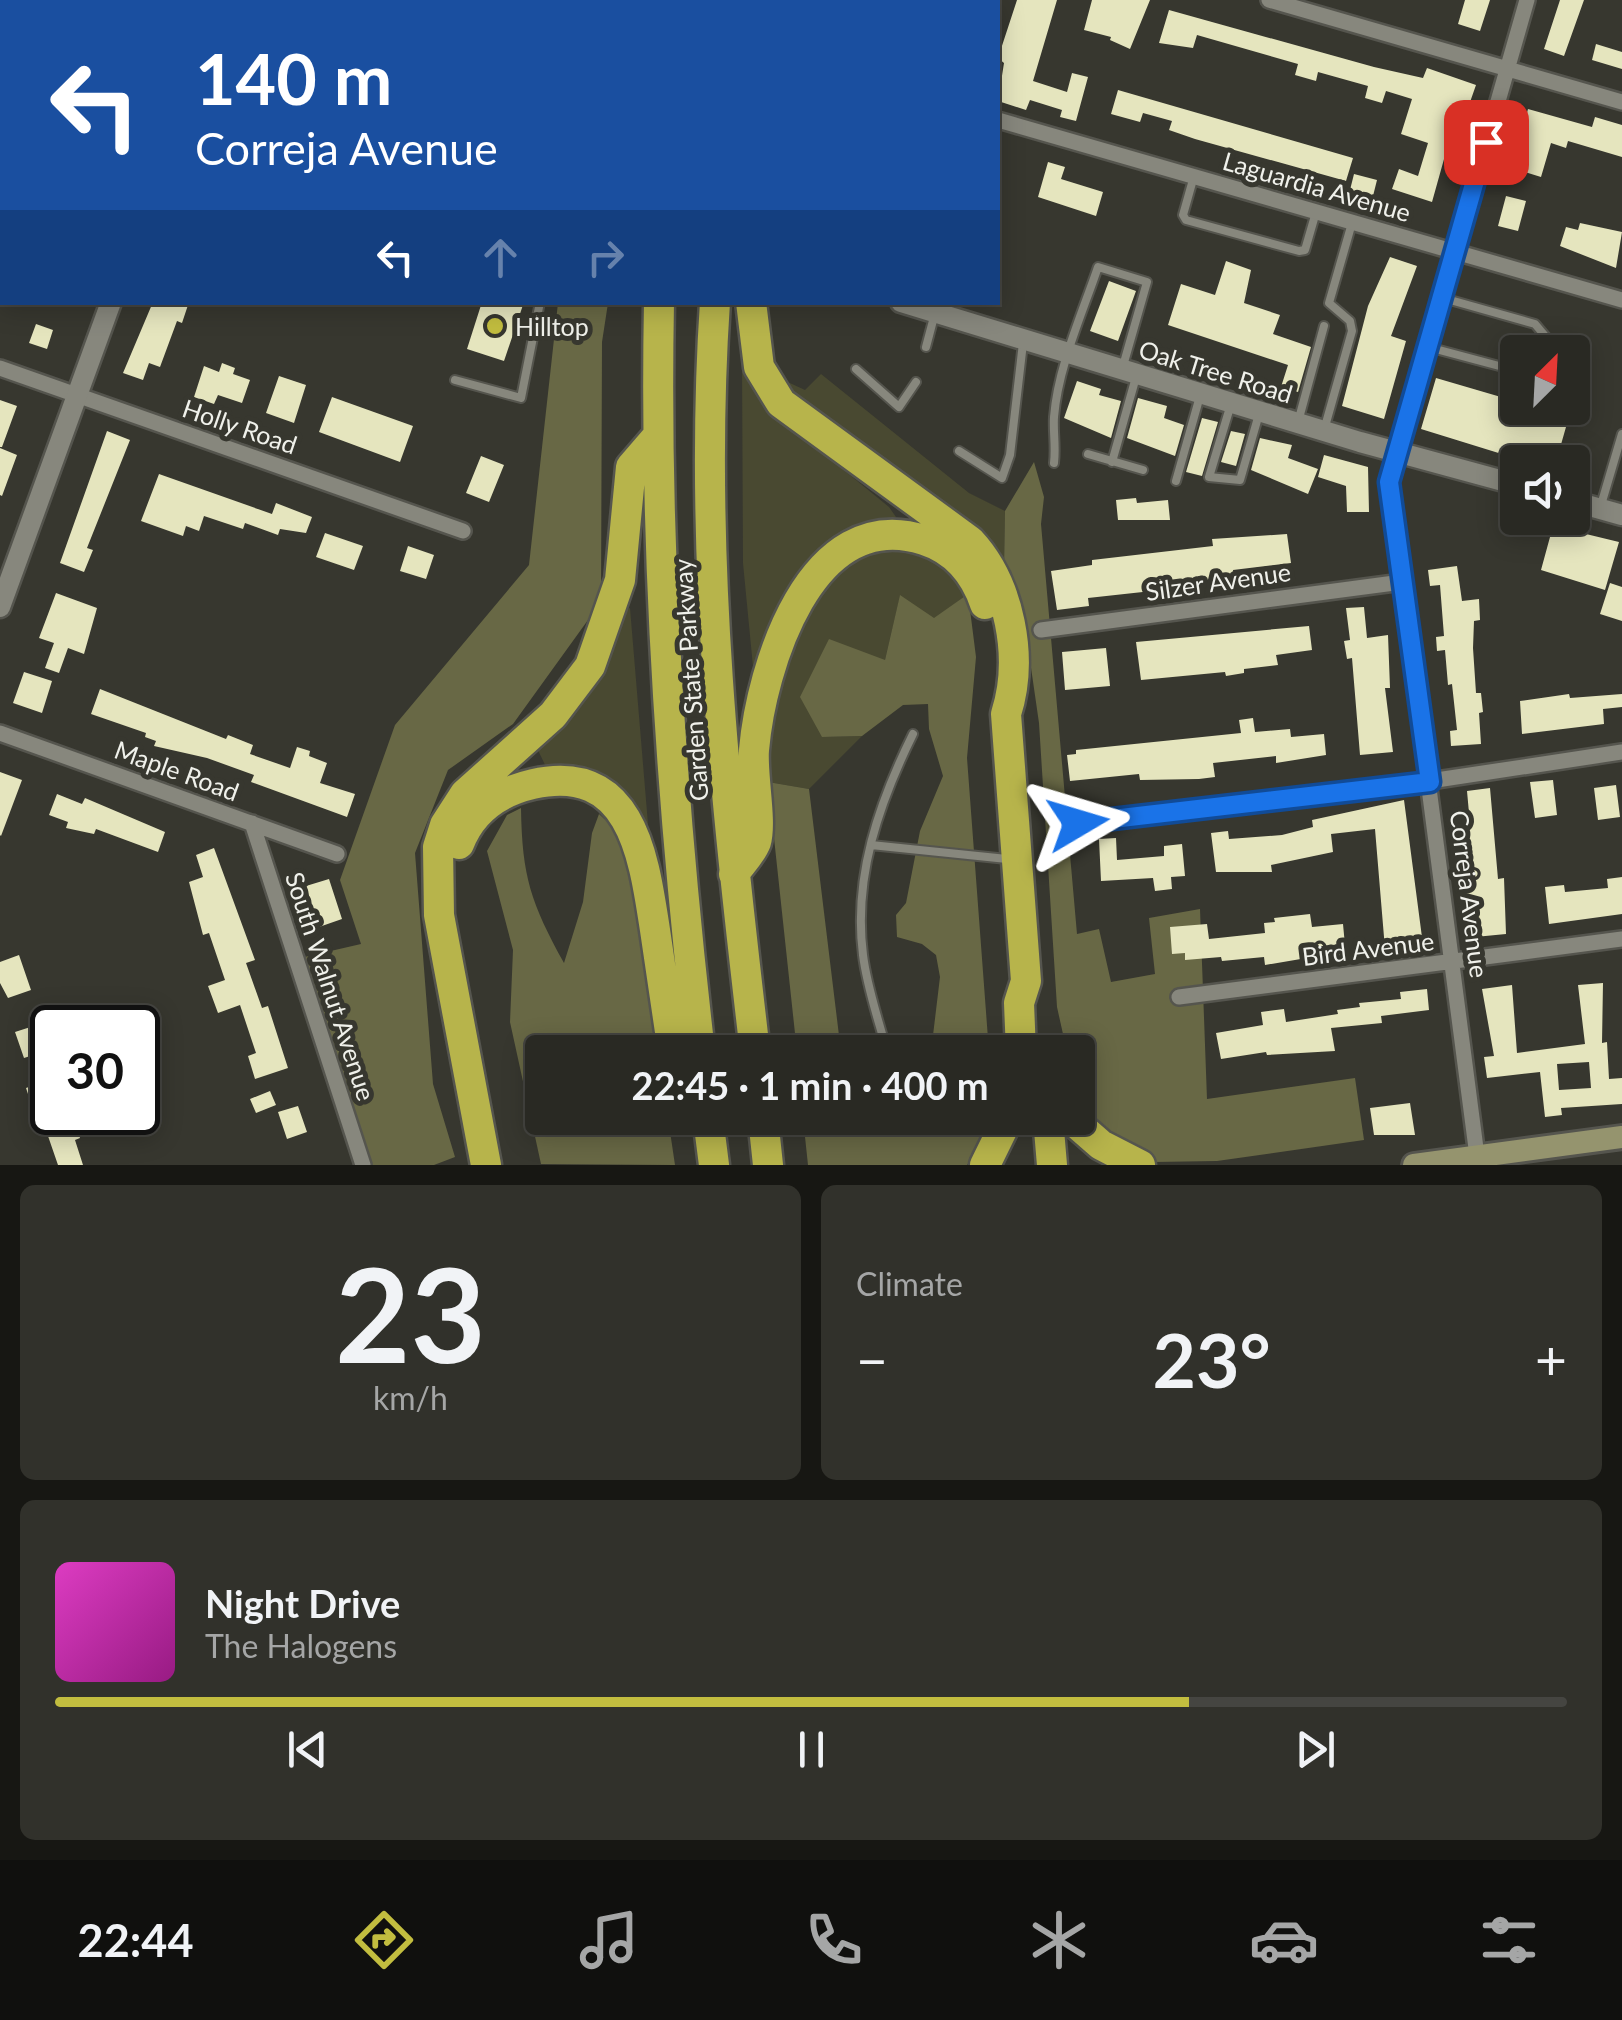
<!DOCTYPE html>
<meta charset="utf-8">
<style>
:root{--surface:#292923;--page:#31312b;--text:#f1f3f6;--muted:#a5a6a6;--line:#454541;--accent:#c2bd3f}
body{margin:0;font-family:Lato,sans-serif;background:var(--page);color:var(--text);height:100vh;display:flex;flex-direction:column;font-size:38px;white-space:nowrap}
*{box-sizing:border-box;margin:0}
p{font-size:32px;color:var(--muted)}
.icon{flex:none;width:55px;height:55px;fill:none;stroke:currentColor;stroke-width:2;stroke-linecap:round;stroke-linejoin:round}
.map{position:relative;height:1165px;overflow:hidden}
.panel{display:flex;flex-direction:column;gap:20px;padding:20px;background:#171713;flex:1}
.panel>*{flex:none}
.hud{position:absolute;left:0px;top:0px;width:1000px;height:305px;box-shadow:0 5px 25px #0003,0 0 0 2px var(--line);background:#1a4fa0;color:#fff;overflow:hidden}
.needle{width:65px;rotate:24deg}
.buttons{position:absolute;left:1500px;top:335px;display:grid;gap:20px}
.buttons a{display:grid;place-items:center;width:90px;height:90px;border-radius:10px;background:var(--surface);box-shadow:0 5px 25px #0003,0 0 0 2px var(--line);font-size:50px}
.speed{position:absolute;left:30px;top:1005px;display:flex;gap:20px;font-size:50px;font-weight:700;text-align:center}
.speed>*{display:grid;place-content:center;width:130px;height:130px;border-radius:50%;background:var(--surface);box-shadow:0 5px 25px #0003,0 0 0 2px var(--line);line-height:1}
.speed .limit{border:5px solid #111;border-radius:15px;background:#fff;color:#111}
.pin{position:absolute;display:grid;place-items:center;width:85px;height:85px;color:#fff;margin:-42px;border-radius:20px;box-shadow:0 5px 15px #0006}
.me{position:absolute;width:110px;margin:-55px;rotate:83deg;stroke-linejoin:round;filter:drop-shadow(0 0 8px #0008)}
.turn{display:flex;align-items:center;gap:35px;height:210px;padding:0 30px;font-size:45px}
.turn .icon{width:130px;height:130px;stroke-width:2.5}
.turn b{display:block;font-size:70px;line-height:85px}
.lanes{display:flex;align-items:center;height:95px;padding:0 30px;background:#0003;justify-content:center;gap:50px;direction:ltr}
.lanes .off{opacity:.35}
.big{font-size:75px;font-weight:700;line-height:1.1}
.panel .tile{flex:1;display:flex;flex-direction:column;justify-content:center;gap:15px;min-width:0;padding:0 35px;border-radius:15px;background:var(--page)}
.panel .dial{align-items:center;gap:0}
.dial b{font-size:130px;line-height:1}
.song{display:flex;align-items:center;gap:30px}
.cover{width:120px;height:120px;border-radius:15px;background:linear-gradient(135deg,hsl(310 70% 55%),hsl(310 70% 35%))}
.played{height:10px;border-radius:5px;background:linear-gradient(90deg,var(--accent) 75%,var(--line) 75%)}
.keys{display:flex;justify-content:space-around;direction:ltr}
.heat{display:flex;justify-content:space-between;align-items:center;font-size:55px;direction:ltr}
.panel .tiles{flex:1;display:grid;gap:20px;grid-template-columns:1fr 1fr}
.tile:last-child{grid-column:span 2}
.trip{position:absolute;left:525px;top:1035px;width:570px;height:100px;border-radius:10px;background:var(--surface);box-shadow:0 5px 25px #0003,0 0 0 2px var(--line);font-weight:700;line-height:100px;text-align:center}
.dock{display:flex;height:160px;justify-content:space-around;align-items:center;background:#10100e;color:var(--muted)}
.dock .icon{width:70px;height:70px}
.dock .on{color:var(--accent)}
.dock b{font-size:45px;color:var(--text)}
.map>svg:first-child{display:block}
.green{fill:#494931}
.forest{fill:#686845}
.building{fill:#e5e5be;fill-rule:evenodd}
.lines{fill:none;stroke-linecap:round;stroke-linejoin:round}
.service-casing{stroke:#55554e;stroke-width:12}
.minor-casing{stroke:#55554e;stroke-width:20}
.tertiary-casing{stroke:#55554e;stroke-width:25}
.secondary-casing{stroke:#55554e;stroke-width:28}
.motorway-casing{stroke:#55554e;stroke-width:35}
.service{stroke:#87877d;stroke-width:8}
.minor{stroke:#87877d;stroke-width:15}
.tertiary{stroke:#87877d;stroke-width:20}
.secondary{stroke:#95946e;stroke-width:22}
.motorway{stroke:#b7b44b;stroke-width:30}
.route-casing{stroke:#114b97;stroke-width:25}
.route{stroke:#1a73e8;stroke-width:18}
.poi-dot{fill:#c2bd3f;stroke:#37372f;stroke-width:4}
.labels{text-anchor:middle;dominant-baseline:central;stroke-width:10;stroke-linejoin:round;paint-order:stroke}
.street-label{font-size:25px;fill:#f0f1eb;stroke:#37372f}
.poi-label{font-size:25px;fill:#f0f1eb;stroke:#37372f;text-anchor:start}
</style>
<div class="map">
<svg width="1622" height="1165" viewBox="0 0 1622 1165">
<rect width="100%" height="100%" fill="#37372f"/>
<path class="green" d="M 742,361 L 773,412 L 889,507 L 896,517 L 857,533 L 754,677 L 743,563 Z
M 821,374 L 969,493 L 1005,511 L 1004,568 L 812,415 L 779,378 L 805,390 Z
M 889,549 C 926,555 944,564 968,594 L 934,619 L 900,596 L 885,660 L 822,737 L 862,736 L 809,789 L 768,782 C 769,698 790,567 889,549 Z
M 630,608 L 648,824 L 642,825 L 548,771 L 535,744 L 623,610 Z"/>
<path class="forest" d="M 558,303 L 608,303 L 602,342 L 601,602 L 513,724 L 448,770 L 415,853 L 433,1084 L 455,1157 L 434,1165 L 353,1165 L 296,959 L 361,944 L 340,880 L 395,725 L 529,565 Z
M 1034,462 L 1044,497 L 1041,524 L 1077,934 L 1099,929 L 1111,982 L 1155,974 L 1149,918 L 1200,909 L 1207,1099 L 1355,1078 L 1364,1140 L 1217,1161 L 1154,1162 L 1098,1124 L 1078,1085 L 1078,1052 L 1067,1052 L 1057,1007 L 1039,723 L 1028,647 L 1004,568 L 1005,511 Z
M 968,594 L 976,657 L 967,758 L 989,1052 L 931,1052 L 940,977 L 936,955 L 922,944 L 897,937 L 896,915 L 906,903 L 920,831 L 943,776 L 929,729 L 928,704 L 903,705 L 862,736 L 822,737 L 800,697 L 829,639 L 885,660 L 900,595 L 934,618 Z
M 768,782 L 809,789 L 841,1052 L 797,1052 Z
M 521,808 C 522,877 531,903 564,963 L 583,902 L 592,833 L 599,814 L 623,836 L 658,1052 L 542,1052 L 542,1118 L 668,1118 L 675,1165 L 541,1164 L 510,1022 L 513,950 L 487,851 L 507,815 Z
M 803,1118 L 985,1118 L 975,1155 L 967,1165 L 808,1165 Z"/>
<path class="building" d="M 1017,0 L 1057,0 L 1033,81 L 1067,92 L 1072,73 L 1088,77 L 1076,121 L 1060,117 L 1062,110 L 1030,100 L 1026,110 L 998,101 L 1004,63 L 998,58 Z
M 1092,0 L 1150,0 L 1130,49 L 1110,40 L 1111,37 L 1084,30 Z
M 1465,0 L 1490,0 L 1480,31 L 1458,24 Z
M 1560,0 L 1584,0 L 1564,56 L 1544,49 Z
M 1169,10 L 1374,67 L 1423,78 L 1427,68 L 1476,85 L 1469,105 L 1460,102 L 1432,202 L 1392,189 L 1399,169 L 1418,176 L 1428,143 L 1401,134 L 1412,99 L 1386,91 L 1382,103 L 1365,98 L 1368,86 L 1318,72 L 1316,81 L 1295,75 L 1298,64 L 1197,35 L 1193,48 L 1159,43 Z
M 1596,44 L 1622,52 L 1622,69 L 1592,60 Z
M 1118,90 L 1353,158 L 1346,181 L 1195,139 L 1169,130 L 1172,121 L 1143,113 L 1140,122 L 1111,114 Z
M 1528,109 L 1592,127 L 1595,117 L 1622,125 L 1622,157 L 1568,141 L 1566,148 L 1551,143 L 1541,177 L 1512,168 Z
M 1048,162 L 1065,167 L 1061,179 L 1103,192 L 1096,216 L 1038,197 Z
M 1354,174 L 1377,180 L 1372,200 L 1349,194 Z
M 1506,196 L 1526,201 L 1518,231 L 1498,226 Z
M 1580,223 L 1622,232 L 1616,268 L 1560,246 L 1566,227 L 1578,230 Z
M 1390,257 L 1417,266 L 1391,336 L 1406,341 L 1384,419 L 1342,406 L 1368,306 Z
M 1226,261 L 1251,270 L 1244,303 L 1280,315 L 1273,334 L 1311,347 L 1298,392 L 1281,387 L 1288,365 L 1168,325 L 1181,284 L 1215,295 Z
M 1109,281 L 1136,291 L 1118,341 L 1090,331 Z
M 153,302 L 189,302 L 182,323 L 177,321 L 160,367 L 149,363 L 143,380 L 123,373 Z
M 482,302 L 524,302 L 504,361 L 467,349 Z
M 36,324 L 53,330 L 47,349 L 29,343 Z
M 222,363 L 235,368 L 233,374 L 250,380 L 242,403 L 218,395 L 214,404 L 194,397 L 204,366 L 219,372 Z
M 279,376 L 306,385 L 294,423 L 266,413 Z
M 1436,378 L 1518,402 L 1518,408 L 1570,413 L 1556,462 L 1528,462 L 1421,429 Z
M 1077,381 L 1101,389 L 1099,395 L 1121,401 L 1111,438 L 1064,418 Z
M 332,397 L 413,426 L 400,462 L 319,432 Z
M 1138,398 L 1167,406 L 1164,418 L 1184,425 L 1175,456 L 1127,438 Z
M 0,400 L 17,406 L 2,447 L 0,447 Z
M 1202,418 L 1218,422 L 1202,476 L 1186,472 Z
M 107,431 L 130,440 L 87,548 L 93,550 L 84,572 L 60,563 Z
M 1231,431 L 1245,434 L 1236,466 L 1221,462 Z
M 1260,438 L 1292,445 L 1288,458 L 1318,469 L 1308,494 L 1251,470 Z
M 0,448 L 17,455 L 2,496 L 0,495 Z
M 1324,455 L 1368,467 L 1369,512 L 1347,512 L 1346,486 L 1318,477 Z
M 481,456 L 504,465 L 489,502 L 466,493 Z
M 159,474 L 272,514 L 276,503 L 312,517 L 306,533 L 280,529 L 278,535 L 245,523 L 243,529 L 204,516 L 199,531 L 186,526 L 183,536 L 141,521 Z
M 1136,498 L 1137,503 L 1168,500 L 1170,520 L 1118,520 L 1116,500 Z
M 1553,526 L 1619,542 L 1605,590 L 1541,570 Z
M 325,533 L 363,546 L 354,570 L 316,557 Z
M 1287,534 L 1291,563 L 1233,570 L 1234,582 L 1088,598 L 1089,606 L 1057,610 L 1051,571 L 1092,565 L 1092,560 L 1213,546 L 1212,539 Z
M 408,546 L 434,555 L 426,579 L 400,571 Z
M 1457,566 L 1462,601 L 1479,599 L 1480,620 L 1474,621 L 1473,648 L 1476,693 L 1481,693 L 1483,712 L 1479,713 L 1481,744 L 1451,746 L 1450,731 L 1457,730 L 1452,684 L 1448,685 L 1445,650 L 1437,651 L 1436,637 L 1444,636 L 1440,585 L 1430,586 L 1428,570 Z
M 1610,583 L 1622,587 L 1622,621 L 1600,614 Z
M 56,593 L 97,608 L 84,654 L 68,648 L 59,673 L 45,668 L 54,643 L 39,638 Z
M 1364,607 L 1367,638 L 1388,635 L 1390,688 L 1385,688 L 1393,752 L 1360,755 L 1352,658 L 1347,659 L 1344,641 L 1350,640 L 1346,608 Z
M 1309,626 L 1312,650 L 1276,655 L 1278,665 L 1244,669 L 1244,673 L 1226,676 L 1225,672 L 1141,680 L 1136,642 Z
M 1106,648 L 1110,686 L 1065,690 L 1062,652 Z
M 24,672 L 52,681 L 42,713 L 13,703 Z
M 100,689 L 226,739 L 228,735 L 253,745 L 250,754 L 290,768 L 297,747 L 310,751 L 309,756 L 327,763 L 320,783 L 355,794 L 347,817 L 251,782 L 254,775 L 207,758 L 154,746 L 156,741 L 145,737 L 146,733 L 91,714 Z
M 1569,694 L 1570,698 L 1622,694 L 1622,707 L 1603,709 L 1604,724 L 1522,734 L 1520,701 Z
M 1253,718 L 1255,732 L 1290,729 L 1291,737 L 1324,734 L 1326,755 L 1276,763 L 1276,756 L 1213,763 L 1215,777 L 1199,779 L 1140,780 L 1139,774 L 1070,781 L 1067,755 L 1076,754 L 1076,750 L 1241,733 L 1239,720 Z
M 0,772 L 22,780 L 1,836 L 0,835 Z
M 1553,780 L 1557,815 L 1535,818 L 1530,782 Z
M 1616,785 L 1620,817 L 1598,820 L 1594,788 Z
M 1490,788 L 1498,879 L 1504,878 L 1506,934 L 1475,937 L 1471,901 L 1463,902 L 1460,825 L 1470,824 L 1467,791 Z
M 57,794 L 82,804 L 85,798 L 165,832 L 158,852 L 96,829 L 94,834 L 66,828 L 68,822 L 49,815 Z
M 1404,800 L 1423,945 L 1385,949 L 1375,829 L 1331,834 L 1333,852 L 1271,865 L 1272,872 L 1216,872 L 1211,833 L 1228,831 L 1229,839 L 1282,835 L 1313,827 L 1312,820 Z
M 1116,838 L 1117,860 L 1164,856 L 1164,846 L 1182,844 L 1185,876 L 1171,877 L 1172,889 L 1155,891 L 1153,878 L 1101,881 L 1099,839 Z
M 214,848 L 255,960 L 246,963 L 262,1008 L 268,1006 L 288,1068 L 255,1079 L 248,1056 L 256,1053 L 240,1005 L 218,1013 L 208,986 L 225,980 L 209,933 L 203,935 L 189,882 L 203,877 L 196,855 Z
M 1622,877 L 1622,914 L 1549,924 L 1545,887 L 1564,885 L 1565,892 L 1608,888 L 1607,879 Z
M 329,879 L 342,919 L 319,927 L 306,886 Z
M 1310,914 L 1312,927 L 1343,924 L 1346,956 L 1330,954 L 1265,965 L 1264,957 L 1222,961 L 1221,957 L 1185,960 L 1185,953 L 1172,954 L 1170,927 L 1207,924 L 1209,939 L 1265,933 L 1264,923 L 1275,922 L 1274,918 Z
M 19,955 L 31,990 L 8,998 L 0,983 L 0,962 Z
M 1603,983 L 1602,1043 L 1607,1042 L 1609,1079 L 1622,1078 L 1622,1104 L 1561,1108 L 1562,1115 L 1545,1117 L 1540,1072 L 1487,1078 L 1484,1057 L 1494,1056 L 1482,989 L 1512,985 L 1517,1053 L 1585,1044 L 1578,985 ZM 1589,1062 L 1591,1088 L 1559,1090 L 1557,1064 Z
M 1427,989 L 1429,1010 L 1381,1016 L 1382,1023 L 1331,1028 L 1335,1051 L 1267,1055 L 1266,1052 L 1221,1059 L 1216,1033 L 1263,1025 L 1261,1012 L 1284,1009 L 1286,1022 L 1338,1014 L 1337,1010 L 1360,1007 L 1359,1003 L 1401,999 L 1400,992 Z
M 46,1022 L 52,1049 L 24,1058 L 15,1032 Z
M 52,1079 L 52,1118 L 66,1114 L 70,1125 L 75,1123 L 80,1138 L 75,1140 L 83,1165 L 58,1165 L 39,1110 L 34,1112 L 26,1088 Z
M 270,1091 L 276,1105 L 256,1113 L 250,1099 Z
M 1410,1103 L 1415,1135 L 1374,1135 L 1370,1108 Z
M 298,1106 L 307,1132 L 287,1139 L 278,1112 Z"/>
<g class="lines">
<g class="service-casing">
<path id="service" d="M 1194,176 L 1183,215 L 1186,220 L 1299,251 L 1305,250 L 1316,212
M 1443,298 L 1535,324 L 1546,337 L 1542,352
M 926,347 L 935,313
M 1428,347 L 1518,371
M 856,369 L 899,407 L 916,382
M 455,380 L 521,398 L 540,302
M 1231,404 L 1209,477 L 1240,480 L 1259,414
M 1298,422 L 1324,326
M 1324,430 L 1352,331 L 1350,321 L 1329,303 L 1352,223
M 959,451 L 1002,478 L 1010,455 L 1023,343
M 1088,454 L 1143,470
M 1112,462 L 1136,377
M 1054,463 C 1056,446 1053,432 1054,417 C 1058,367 1082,314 1098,267 L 1147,282 L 1123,366
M 1176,481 L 1200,396
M 1601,505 L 1622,434
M 871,845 L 1007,859
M 887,1052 C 879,1021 867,988 863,955 C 853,877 879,803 913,734"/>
</g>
<g class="minor-casing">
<path id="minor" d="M 1269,0 L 1622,102
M 214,2 L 215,0
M 990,2 L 991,0
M 998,120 L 1622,300
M 0,368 L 463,531
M 1041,630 L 1402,582
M 0,733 L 337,854
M 252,823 L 363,1165
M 1078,823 L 1430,781 L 1622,752
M 1179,997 L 1622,939
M 1477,1156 L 1389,482 L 1527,0"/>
</g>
<g class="tertiary-casing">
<path id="tertiary" d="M 11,0 L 18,2
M 901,302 L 1360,442 L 1518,485
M 1572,501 L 1622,515
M 0,607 L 111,302"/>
</g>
<g class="secondary-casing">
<path id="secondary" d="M 1414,1165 L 1622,1137"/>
</g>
<g class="motorway-casing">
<path id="motorway" d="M 754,0 L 756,2
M 680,2 L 680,0
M 659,302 C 654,555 671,802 700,1052
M 715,302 C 698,553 726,804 755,1052
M 751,302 L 759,367 L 781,403 L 970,541 C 1010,584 1024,658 1006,714 L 1026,981 L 1019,1003 L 1021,1052
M 459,844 C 472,810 498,792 533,784 C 633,762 644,859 655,930 C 661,971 667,1012 673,1052
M 734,874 C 740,865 752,853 756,842 C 762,822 752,775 754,750 C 761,669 810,503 924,540 C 955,550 975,574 985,604
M 708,1118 L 714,1165
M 763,1118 L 768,1165
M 1048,1118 L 1052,1165
M 1070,1118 L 1101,1145 L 1140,1165
M 486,1165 L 439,915 L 438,847 L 445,825 L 465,794 L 553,715 L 590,666 L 620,580 L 631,467 L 656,438
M 985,1165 L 1008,1118"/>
</g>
<use href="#service" class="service"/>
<use href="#minor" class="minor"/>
<use href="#tertiary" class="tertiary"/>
<use href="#secondary" class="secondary"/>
<use href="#motorway" class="motorway"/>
</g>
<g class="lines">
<g class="route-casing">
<path id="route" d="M 1078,823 L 1430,782 L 1389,482 L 1486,142"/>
</g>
<use href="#route" class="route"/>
</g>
<circle class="poi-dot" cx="495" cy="326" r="10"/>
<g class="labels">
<g class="street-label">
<text transform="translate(1317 186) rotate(16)">Laguardia Avenue</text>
<text transform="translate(1216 371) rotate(17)">Oak Tree Road</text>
<text transform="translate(240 426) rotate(19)">Holly Road</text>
<text transform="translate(1218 581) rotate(-8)">Silzer Avenue</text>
<text transform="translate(690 680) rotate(-94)">Garden State Parkway</text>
<text transform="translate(177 770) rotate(20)">Maple Road</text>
<text transform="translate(1470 894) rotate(83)">Correja Avenue</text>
<text transform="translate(1368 948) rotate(-7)">Bird Avenue</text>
<text transform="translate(331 986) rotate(72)">South Walnut Avenue</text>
</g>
<g class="poi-label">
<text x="515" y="326">Hilltop</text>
</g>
</g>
</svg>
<div class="buttons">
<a><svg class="needle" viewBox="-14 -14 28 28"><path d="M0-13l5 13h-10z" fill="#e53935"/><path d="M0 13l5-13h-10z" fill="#a5a6a6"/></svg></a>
<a><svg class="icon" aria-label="sound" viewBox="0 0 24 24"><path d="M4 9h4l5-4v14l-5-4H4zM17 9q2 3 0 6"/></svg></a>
</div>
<div class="speed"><div class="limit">30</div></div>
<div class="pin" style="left:1486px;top:142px;background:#d93025"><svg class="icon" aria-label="arrive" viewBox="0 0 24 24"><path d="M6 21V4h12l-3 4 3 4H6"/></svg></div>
<svg class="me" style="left:1078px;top:823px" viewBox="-20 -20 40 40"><path d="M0-17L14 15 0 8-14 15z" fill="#1a73e8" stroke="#fff" stroke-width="4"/></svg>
<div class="trip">22:45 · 1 min · 400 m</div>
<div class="hud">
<div class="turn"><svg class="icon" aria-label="left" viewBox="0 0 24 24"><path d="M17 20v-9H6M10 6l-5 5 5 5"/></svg><div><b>140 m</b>Correja Avenue</div></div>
<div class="lanes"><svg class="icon" aria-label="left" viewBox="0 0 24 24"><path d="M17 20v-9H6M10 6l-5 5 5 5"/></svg><svg class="icon off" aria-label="ahead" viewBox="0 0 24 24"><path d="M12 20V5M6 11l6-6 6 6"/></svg><svg class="icon off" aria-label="right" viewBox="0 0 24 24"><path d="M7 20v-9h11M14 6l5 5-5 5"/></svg></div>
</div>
</div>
<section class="panel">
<div class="tiles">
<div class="tile dial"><b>23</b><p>km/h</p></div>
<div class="tile"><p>Climate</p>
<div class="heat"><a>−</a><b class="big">23°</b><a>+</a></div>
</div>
<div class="tile">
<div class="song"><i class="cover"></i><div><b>Night Drive</b><p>The Halogens</p></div></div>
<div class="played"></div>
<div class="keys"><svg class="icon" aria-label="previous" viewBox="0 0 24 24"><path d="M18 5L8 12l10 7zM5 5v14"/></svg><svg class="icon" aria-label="pause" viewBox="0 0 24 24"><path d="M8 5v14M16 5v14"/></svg><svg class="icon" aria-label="next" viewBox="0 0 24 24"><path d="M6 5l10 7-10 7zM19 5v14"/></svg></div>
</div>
</div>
</section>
<nav class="dock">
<b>22:44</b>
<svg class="icon on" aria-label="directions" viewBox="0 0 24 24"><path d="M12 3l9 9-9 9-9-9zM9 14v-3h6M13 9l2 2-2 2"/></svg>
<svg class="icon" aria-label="music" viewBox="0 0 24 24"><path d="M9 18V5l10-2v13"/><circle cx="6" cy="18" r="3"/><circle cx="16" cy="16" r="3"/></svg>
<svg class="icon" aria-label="phone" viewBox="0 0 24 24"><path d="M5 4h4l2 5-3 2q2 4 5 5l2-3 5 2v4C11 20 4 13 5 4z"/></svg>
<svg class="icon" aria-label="climate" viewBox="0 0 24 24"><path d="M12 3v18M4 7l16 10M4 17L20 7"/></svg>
<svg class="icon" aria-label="car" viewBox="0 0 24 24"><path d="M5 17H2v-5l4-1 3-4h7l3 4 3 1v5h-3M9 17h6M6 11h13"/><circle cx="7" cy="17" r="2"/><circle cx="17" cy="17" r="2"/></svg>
<svg class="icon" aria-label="filters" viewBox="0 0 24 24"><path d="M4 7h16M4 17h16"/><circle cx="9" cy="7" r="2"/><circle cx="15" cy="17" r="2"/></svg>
</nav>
